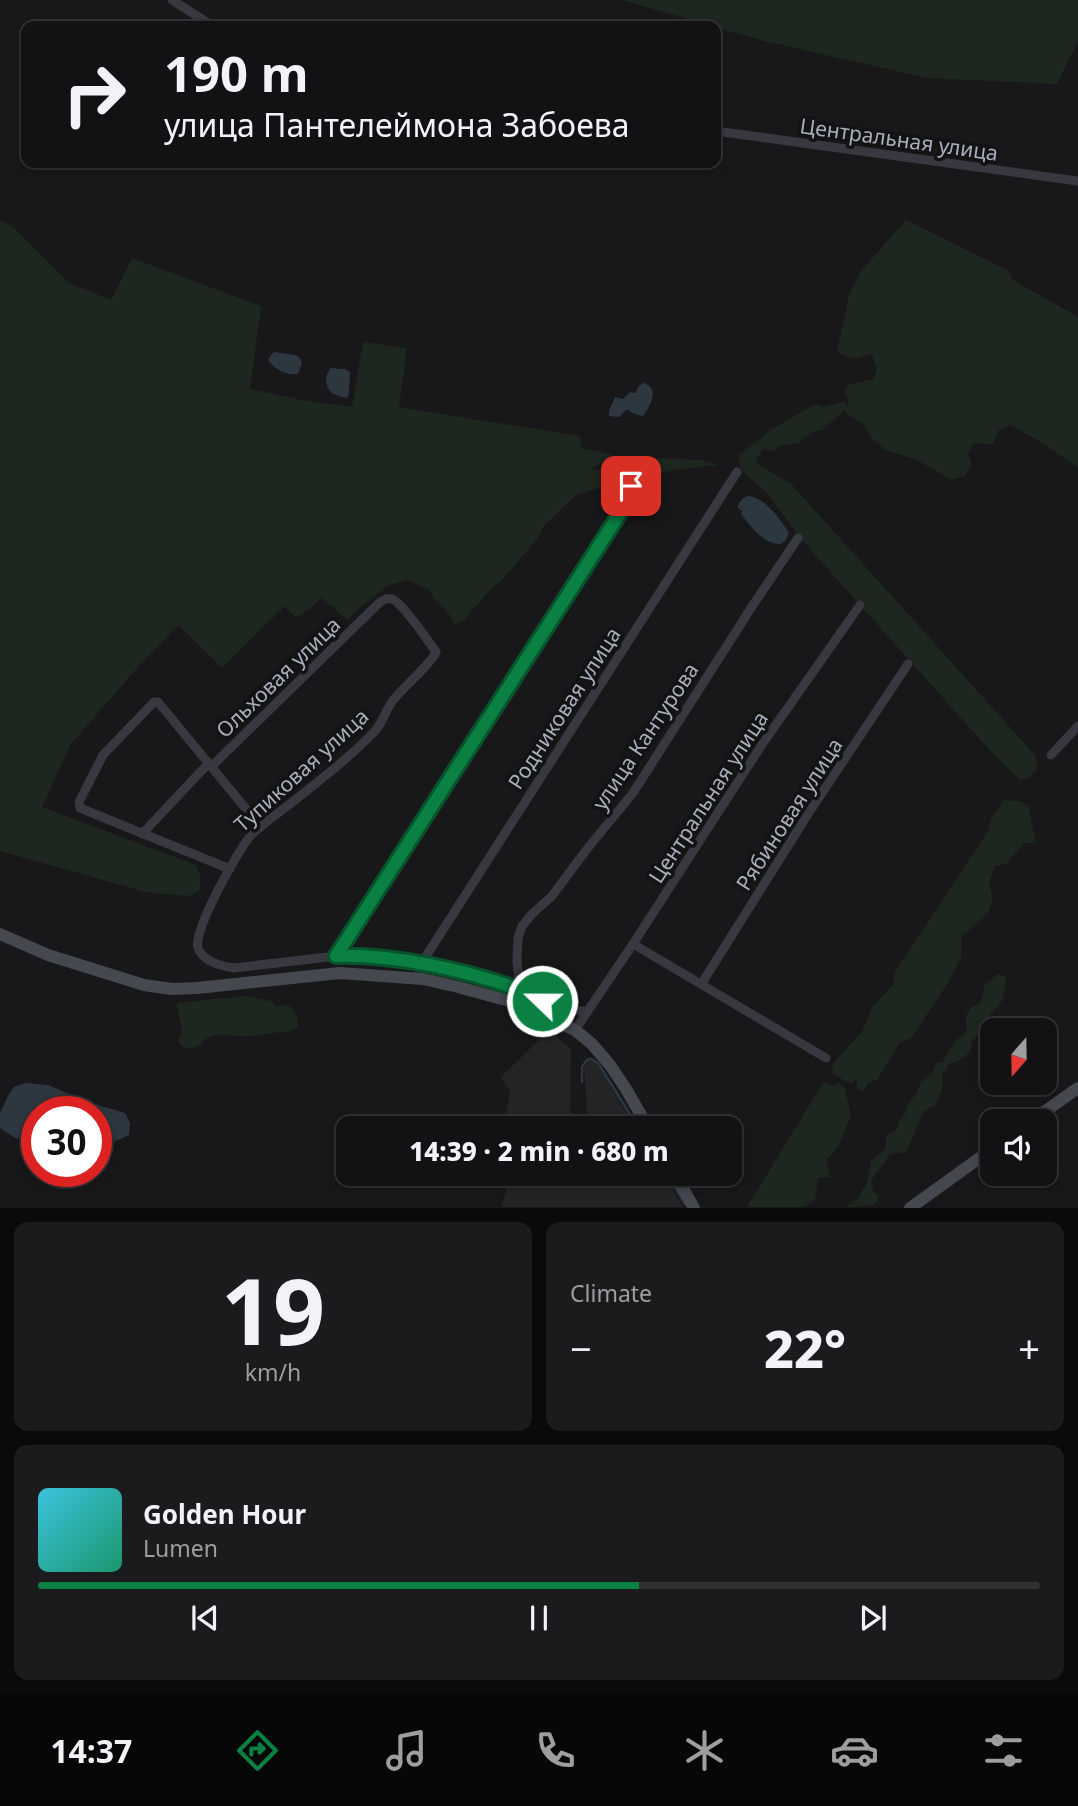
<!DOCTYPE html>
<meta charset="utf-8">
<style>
:root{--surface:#121214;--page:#1b1b1d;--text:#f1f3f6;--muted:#9c9ea0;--line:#313234;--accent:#0b8043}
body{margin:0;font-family:"Noto Sans",sans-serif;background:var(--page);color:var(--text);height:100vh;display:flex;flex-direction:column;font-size:26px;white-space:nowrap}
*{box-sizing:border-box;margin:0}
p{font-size:23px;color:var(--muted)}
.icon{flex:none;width:38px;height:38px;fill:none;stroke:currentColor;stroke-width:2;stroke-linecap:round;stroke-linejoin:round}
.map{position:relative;height:1208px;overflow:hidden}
.sheet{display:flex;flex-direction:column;gap:14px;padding:14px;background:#0a0a0b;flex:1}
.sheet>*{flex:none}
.top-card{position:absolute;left:21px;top:21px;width:700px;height:147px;border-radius:14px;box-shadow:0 4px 10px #0003,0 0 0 2px var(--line);background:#121214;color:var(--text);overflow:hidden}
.needle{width:46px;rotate:200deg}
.tools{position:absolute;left:980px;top:1018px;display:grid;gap:14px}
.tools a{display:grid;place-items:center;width:77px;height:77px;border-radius:14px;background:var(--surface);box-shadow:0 4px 10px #0003,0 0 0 2px var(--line);font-size:35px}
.speed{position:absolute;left:21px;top:1096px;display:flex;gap:14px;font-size:35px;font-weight:700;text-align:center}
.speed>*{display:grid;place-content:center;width:91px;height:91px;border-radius:50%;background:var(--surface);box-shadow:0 4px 10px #0003,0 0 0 2px var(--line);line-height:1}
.speed .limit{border:10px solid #d22;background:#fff;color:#111}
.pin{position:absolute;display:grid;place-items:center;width:60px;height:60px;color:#fff;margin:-30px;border-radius:14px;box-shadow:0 4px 10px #0006}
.me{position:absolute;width:77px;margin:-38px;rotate:292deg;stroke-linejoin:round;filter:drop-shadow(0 0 5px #0008)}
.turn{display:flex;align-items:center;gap:24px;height:147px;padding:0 28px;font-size:32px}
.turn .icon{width:91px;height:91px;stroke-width:2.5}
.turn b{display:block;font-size:49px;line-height:60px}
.big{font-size:52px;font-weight:800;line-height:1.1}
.sheet .widget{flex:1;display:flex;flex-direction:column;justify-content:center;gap:10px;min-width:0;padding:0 24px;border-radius:14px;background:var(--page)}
.sheet .dial{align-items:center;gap:0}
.dial b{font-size:91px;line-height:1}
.song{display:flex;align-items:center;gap:21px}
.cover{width:84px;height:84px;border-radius:10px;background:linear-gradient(135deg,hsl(190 70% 55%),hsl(160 70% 35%))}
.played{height:7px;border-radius:4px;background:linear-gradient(90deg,var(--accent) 60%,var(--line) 60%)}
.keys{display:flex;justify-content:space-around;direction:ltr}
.heat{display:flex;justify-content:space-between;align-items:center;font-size:38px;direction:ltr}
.sheet .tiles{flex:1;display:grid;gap:14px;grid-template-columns:1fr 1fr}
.widget:last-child{grid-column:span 2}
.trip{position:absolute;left:336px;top:1116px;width:406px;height:70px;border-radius:14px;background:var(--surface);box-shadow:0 4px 10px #0003,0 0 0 2px var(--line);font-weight:800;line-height:70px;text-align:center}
.menu{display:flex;height:112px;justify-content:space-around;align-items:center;background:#070708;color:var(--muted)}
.menu .icon{width:49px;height:49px}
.menu .current{color:var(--accent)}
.menu b{font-size:32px;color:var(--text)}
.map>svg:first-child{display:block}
.built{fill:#242427}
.green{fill:#1d261f}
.water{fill:#2c3740}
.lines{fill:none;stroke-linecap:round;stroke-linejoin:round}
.stream{stroke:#2c3740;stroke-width:2.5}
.street{stroke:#383940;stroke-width:9}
.secondary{stroke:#464850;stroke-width:12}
.route-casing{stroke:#07532c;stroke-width:18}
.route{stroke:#0b8043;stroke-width:12}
.labels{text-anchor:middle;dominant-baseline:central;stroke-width:7;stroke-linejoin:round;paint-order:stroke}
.street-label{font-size:21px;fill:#a9aebb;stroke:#131315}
</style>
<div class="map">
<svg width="1078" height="1208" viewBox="0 0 1078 1208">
<rect width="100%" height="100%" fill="#18181a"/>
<path class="built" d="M 549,1030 L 571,1049 L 570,1129 L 503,1129 L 510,1092 L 501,1077 Z
M 589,1061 L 596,1062 L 636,1129 L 588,1129 L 584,1067 Z
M 511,1174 L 664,1174 L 683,1207 L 501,1207 Z"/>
<path class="green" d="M 622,0 L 1078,0 L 1078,41 L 1057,84 L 927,78 L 764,41 Z
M 906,220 L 1007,270 L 1013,280 L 1078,317 L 1078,468 L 1044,444 L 1011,425 L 998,431 L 993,444 L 973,443 L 968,454 L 972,464 L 965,476 L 952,480 L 915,459 L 887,451 L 869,436 L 865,426 L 846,413 L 846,409 L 821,431 L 813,431 L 799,443 L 779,446 L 773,451 L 763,449 L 755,462 L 792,485 L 1034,754 L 1038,767 L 1027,779 L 1020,780 L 987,747 L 801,539 L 767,493 L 742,471 L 738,456 L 772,429 L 816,404 L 823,407 L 845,401 L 847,409 L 848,399 L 844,393 L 847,385 L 874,379 L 877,370 L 872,354 L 853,359 L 837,352 L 849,295 L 861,271 Z
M 0,221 L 12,226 L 69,283 L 111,300 L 132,258 L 261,306 L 250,389 L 307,401 L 352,407 L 363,342 L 407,348 L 399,407 L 579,436 L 582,448 L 615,455 L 590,469 L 615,472 L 620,481 L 576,495 L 544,526 L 538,538 L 503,579 L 492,588 L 462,622 L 454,625 L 451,617 L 444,608 L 436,601 L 429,589 L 419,586 L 408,580 L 389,585 L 352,614 L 348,620 L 321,598 L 310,609 L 296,618 L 285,606 L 222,668 L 178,625 L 139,666 L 71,744 L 42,807 L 196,865 L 201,878 L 199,891 L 189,896 L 149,893 L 0,851 Z
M 644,458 C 662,459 705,457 718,465 L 674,470 L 624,483 L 623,477 Z
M 1004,800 L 1020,801 L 1028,806 L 1036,843 L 1024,843 L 1007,863 L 995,866 L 989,883 L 993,900 L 989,911 L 962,937 L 961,957 L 950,980 L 911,1038 L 900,1042 L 877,1080 L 868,1083 L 864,1091 L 858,1089 L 856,1079 L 853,1083 L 846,1082 L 832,1072 L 833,1064 L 863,1030 L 872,1007 L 893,985 L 895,972 L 988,831 L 991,818 Z
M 998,974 L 1007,977 L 1002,1001 L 989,1016 L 986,1026 L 972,1041 L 969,1053 L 960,1060 L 949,1064 L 942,1076 L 943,1087 L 938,1100 L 935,1105 L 924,1111 L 906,1152 L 890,1154 L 871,1181 L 873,1191 L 879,1196 L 877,1202 L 873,1205 C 864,1206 855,1208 845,1207 L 857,1199 L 867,1183 L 871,1161 L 886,1148 L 886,1137 L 891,1133 L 896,1131 L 899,1121 L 905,1114 L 906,1107 C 912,1102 912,1096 918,1092 L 920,1083 L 932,1073 L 936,1063 L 942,1062 C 947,1056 949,1048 954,1043 C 958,1038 963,1036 966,1030 C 968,1025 964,1019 967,1014 C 974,1000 983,1010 984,986 Z
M 247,996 L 271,1001 L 277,1007 L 288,1005 C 296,1012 299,1017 298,1027 L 292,1031 C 275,1032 258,1036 241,1036 C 232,1037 222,1032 212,1036 C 199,1040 204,1051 183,1047 L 178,1041 C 187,1027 176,1017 177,1003 Z
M 824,1081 L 832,1086 L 838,1083 L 844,1086 L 851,1115 L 839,1146 L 826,1160 L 830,1177 L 818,1178 L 815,1199 L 805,1207 L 747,1207 Z"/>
<path class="water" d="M 274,352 L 295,355 L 300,358 L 302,363 L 298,374 C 286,375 273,370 268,359 Z
M 330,368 L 345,369 L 350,372 C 350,376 349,393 348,397 L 346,398 C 331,394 327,393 326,377 Z
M 643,383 C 661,387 650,407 643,416 L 634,414 L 627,409 L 619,417 L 609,416 L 609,411 L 615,397 L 623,399 L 630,392 L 636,393 L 638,387 Z
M 747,496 C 764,496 780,519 789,533 L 786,540 L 781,544 C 763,544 751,527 741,514 L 742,511 L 737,507 L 741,500 Z
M 25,1083 L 48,1085 L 91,1103 L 125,1113 L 130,1123 L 129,1135 L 118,1140 L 98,1144 L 96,1141 L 96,1111 L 37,1111 L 37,1127 L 26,1132 L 17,1139 L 0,1128 L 0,1113 L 8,1096 L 14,1087 Z"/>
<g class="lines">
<path class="stream" d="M 582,1082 L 582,1067 L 587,1060 L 591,1059 L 598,1063 L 639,1129
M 667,1174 L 685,1204"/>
<path class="street" d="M 172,0 L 213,26
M 716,131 L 1078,181
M 1051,755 L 1078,726
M 142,834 L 205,767 L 215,763 L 377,605 C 381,601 386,597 392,599 C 403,603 428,641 436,652 L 434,656 C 422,672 407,684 394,699 C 386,709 383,722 375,731 C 349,758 319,781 290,804 C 277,814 264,823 252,834 C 239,848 192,932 198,948 C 203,962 221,966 234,968 L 336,956 L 384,959 L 421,964 L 481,977 L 520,990 L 555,1005 L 579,1011 L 588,1011
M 230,869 L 80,808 L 79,802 L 103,755 L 154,702 L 158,702 L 261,827
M 633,944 L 826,1058
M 336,956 L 629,499 L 631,486
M 421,964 L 737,472
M 702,983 L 808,814 L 908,664
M 520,990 L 517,960 L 518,938 L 522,926 L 533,913 L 552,896 L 587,849 L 633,793 L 751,608 L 798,538
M 575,1030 L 633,944 L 761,746 L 860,605"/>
<path class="secondary" d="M 0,934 L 48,955 L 144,985 L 172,989 L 197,988 L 340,973 L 423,979 L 458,987 L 509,1001 L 575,1030 L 592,1044 L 610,1065 L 626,1089 L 649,1129
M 1030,1122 L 1078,1088
M 675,1174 L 694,1208
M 910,1208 L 992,1149"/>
</g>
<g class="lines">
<g class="route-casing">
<path id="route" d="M 542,1001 C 534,997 526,992 518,989 C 465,970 392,954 336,956 L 629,499 L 631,486"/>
</g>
<use href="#route" class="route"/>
</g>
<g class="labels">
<g class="street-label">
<text transform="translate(899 139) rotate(8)">Центральная улица</text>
<text transform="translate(278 677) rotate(-44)">Ольховая улица</text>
<text transform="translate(564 708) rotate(-57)">Родниковая улица</text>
<text transform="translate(645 736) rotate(-56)">улица Кантурова</text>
<text transform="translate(301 770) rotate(-42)">Тупиковая улица</text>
<text transform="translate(708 797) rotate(-57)">Центральная улица</text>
<text transform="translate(789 814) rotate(-57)">Рябиновая улица</text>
</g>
</g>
</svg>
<div class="tools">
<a><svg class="needle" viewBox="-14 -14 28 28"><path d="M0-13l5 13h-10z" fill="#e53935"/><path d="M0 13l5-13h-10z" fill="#9c9ea0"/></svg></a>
<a><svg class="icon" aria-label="sound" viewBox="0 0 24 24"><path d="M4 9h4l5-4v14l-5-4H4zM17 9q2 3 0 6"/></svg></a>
</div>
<div class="speed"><div class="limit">30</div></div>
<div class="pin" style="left:631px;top:486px;background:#d93025"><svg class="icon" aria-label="arrive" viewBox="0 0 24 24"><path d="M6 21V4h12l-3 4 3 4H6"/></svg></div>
<svg class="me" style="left:542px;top:1001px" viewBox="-20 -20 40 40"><circle r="17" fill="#0b8043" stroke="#fff" stroke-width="3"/><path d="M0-11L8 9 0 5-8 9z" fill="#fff"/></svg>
<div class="trip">14:39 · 2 min · 680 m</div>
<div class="top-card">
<div class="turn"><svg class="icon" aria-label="right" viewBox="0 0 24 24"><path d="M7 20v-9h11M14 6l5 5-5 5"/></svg><div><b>190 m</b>улица Пантелеймона Забоева</div></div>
</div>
</div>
<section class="sheet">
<div class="tiles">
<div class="widget dial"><b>19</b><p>km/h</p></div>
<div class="widget"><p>Climate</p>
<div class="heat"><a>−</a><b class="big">22°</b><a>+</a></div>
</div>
<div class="widget">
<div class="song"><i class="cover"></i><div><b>Golden Hour</b><p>Lumen</p></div></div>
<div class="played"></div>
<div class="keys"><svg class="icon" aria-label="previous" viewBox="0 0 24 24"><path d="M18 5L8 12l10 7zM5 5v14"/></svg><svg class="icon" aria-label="pause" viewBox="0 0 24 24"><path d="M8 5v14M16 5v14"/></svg><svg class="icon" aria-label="next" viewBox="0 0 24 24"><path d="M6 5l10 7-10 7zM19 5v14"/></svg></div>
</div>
</div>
</section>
<nav class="menu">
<b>14:37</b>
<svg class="icon current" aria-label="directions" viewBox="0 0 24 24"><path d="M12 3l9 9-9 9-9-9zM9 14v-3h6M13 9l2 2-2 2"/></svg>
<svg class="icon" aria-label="music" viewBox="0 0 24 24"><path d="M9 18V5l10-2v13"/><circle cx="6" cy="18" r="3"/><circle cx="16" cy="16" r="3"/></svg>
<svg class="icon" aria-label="phone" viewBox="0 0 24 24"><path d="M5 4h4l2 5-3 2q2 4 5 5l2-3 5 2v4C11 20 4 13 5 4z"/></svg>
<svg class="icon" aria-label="climate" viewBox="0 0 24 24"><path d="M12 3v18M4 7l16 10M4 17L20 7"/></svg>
<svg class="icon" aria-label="car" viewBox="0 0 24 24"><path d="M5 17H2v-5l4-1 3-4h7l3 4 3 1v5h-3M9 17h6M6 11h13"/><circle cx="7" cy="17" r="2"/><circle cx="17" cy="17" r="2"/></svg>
<svg class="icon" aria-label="filters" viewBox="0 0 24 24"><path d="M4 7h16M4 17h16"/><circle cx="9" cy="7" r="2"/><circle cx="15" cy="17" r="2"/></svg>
</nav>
